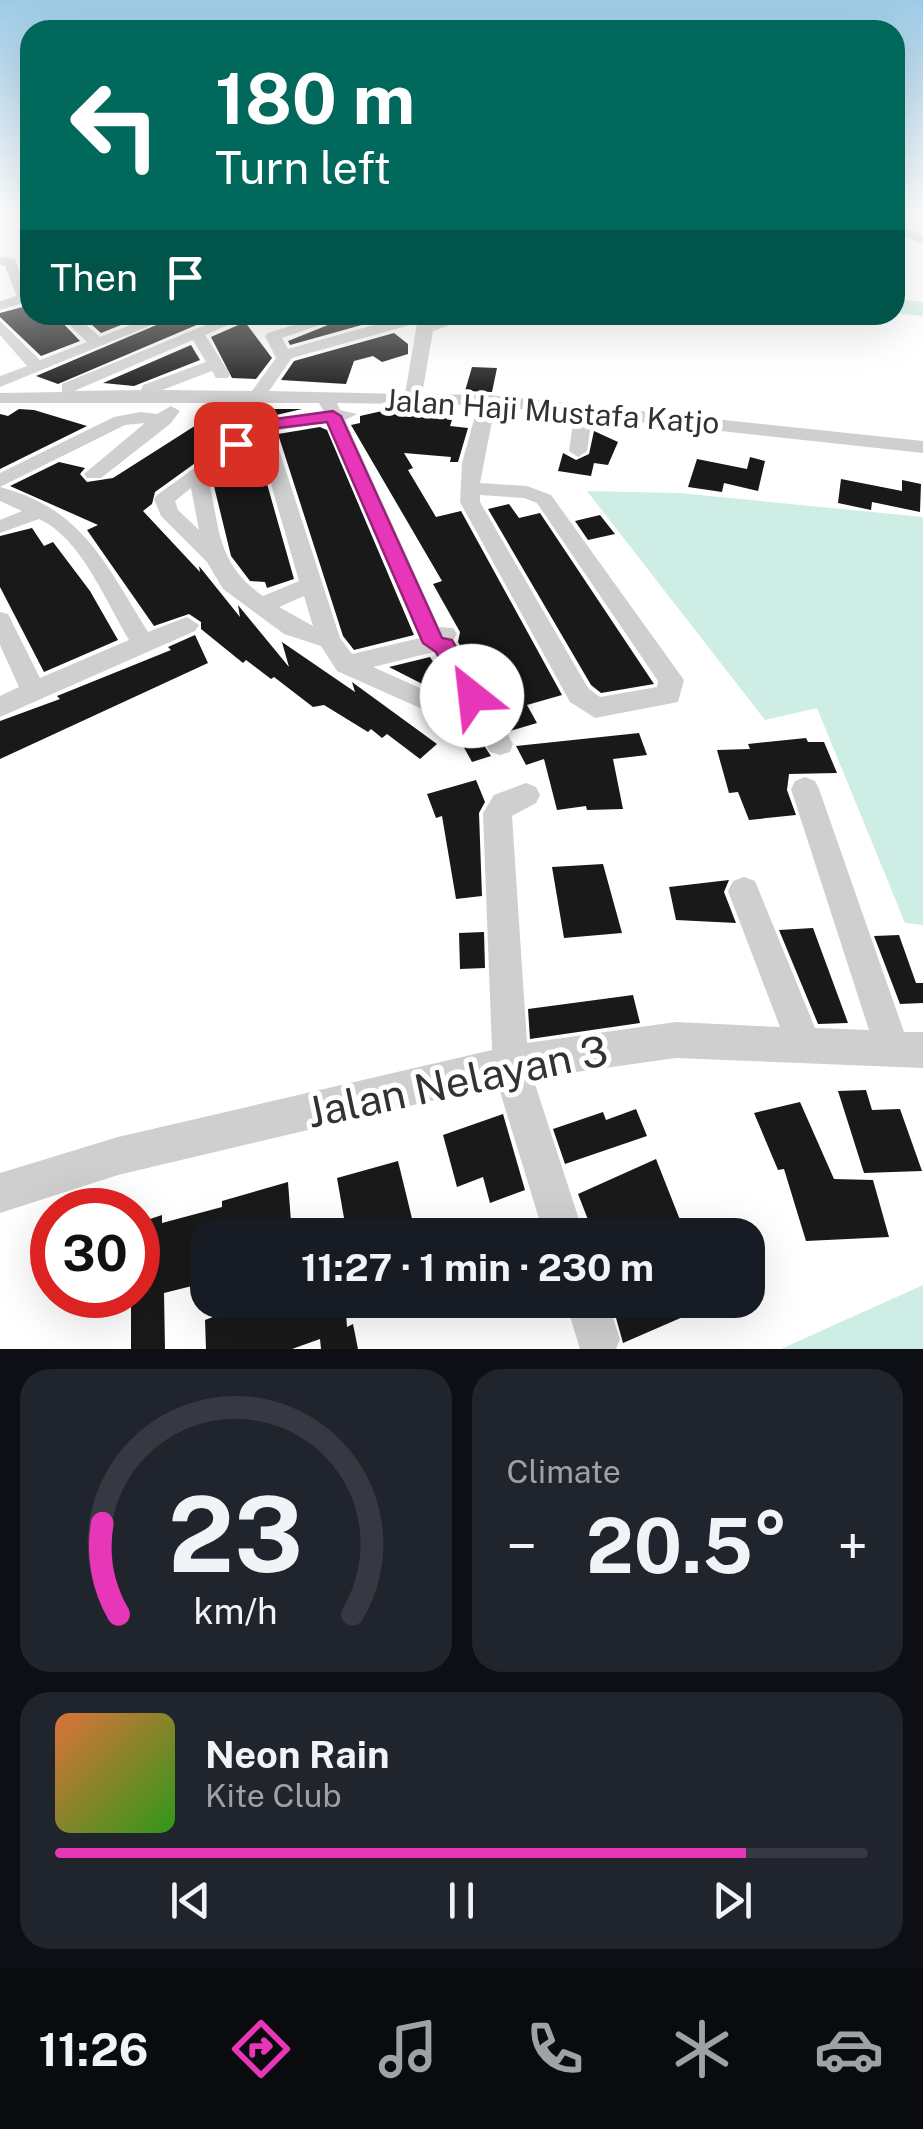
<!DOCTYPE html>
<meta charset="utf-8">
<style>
:root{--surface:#171b24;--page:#20242c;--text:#f1f3f6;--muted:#9ea1a6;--line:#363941;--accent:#e736b7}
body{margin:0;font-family:"Public Sans",sans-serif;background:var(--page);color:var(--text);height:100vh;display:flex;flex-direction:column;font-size:38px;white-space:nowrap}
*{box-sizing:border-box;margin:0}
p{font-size:32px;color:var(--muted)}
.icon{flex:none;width:55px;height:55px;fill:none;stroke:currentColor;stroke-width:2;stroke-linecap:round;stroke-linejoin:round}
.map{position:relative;height:1349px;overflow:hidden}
.side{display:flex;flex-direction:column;gap:20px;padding:20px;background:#0d0f14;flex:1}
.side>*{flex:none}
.hud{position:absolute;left:20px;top:20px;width:885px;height:305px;border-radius:30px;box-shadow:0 10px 40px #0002;background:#00695c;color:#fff;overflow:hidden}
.speed{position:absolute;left:30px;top:1188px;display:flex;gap:20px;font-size:50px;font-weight:700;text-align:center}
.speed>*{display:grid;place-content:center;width:130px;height:130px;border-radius:50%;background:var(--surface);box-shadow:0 10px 40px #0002;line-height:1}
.speed .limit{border:15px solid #d22;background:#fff;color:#111}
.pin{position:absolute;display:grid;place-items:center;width:85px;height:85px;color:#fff;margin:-42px;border-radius:20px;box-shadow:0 5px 15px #0006}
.me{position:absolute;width:110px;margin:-55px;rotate:331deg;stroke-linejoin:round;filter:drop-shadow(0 0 8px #0008)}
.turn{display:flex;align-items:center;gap:35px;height:210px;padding:0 30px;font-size:45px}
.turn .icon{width:130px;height:130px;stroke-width:2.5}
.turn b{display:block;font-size:70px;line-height:85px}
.then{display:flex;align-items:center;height:95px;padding:0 30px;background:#0003;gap:20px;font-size:38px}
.big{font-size:75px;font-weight:700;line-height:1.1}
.side .tile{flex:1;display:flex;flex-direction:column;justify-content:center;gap:15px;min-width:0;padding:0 35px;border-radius:30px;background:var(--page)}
.side .dial{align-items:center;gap:0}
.dial svg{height:260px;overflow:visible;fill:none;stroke:var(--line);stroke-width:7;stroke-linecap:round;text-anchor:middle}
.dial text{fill:var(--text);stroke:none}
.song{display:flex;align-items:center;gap:30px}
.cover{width:120px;height:120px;border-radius:15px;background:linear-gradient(135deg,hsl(20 70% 55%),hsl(110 70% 35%))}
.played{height:10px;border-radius:5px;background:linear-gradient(90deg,var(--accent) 85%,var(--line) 85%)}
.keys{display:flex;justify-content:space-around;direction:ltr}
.heat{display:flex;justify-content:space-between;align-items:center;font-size:55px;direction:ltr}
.side .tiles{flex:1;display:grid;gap:20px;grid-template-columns:1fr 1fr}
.tile:last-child{grid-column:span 2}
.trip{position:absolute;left:190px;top:1218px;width:575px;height:100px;border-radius:30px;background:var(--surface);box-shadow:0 10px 40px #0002;font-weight:700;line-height:100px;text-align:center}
.tabs{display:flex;height:160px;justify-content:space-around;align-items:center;background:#090b0e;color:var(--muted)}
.tabs .icon{width:70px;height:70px}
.tabs .on{color:var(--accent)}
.tabs b{font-size:45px;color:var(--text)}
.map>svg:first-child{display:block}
.water{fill:#ceeee5}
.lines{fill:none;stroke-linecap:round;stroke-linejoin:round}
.river{fill:#ceeee5;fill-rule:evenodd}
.building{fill:#191919}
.minor{fill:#cfcfcf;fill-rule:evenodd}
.route{fill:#e736b7;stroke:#962377;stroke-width:2.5}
.labels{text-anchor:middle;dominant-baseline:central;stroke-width:10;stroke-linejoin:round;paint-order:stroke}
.far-street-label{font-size:30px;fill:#323232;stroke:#fff}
.near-street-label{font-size:42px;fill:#323232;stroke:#fff}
</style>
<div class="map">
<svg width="923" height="1349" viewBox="0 0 923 1349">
<rect width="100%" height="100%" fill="#fff"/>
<path class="water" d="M 587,491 L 679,493 L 923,517 L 923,925 L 905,923 L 817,708 L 765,720 Z
M 923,1285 L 923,1349 L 781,1349 Z"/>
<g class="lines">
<path class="river" d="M 895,299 L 923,302 L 923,316 L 895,313 Z"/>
</g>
<path class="building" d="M 30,305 L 30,315 L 55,315 L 80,341 L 41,356 L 0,317 L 0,313 Z
M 81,315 L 146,315 L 101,333 Z
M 180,315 L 220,315 L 58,384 L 36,376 Z
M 353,315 L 368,315 L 376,321 L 290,345 L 288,341 Z
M 245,322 L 272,358 L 256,379 L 232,378 L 211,337 Z
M 394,333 L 408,344 L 408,354 L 382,362 L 373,356 L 354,361 L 346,384 L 281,380 L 294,361 Z
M 191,345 L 200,360 L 134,386 L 103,383 Z
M 472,367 L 497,368 L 492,392 L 465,391 Z
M 19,409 L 34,410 L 87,426 L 0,469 L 0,414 L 8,416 Z
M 248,409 L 302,409 L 255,420 L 155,492 L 152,504 L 143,511 L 200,572 L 199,566 L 240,617 L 238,605 L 289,667 L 282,642 L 355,692 L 352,682 L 437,744 L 420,759 L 387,734 L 382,738 L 371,729 L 368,732 L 324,705 L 313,707 L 274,677 L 271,679 L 246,660 L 243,663 L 201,629 L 201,622 L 189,614 L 154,626 L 87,530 L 98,525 L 10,486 L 59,462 L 85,468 L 80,474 L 87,482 L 113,478 L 212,415 L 225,411 L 245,418 Z
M 382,411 L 454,414 L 450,426 L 468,428 L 458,462 L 450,462 L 451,457 L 404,453 L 413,468 L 408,470 L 436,517 L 461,511 L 562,695 L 527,705 L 537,723 L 510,731 L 458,642 L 460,632 L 433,584 L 442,581 L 351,425 L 360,423 L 360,416 Z
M 320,427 L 327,430 L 414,635 L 354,650 L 343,636 L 278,434 Z
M 594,431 L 618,442 L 608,465 L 594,463 L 591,476 L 558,471 L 563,453 L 576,460 L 589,454 Z
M 256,445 L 294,579 L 267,588 L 265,582 L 250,581 L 231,556 L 212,478 Z
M 750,457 L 765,461 L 758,491 L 724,483 L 722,492 L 688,487 L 697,459 L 747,469 Z
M 841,479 L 902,491 L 902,480 L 921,484 L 920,512 L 872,502 L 871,510 L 838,503 Z
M 509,504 L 519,518 L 540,513 L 654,684 L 601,693 L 591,685 L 488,509 Z
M 600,515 L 615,534 L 588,540 L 575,521 Z
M 32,528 L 44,546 L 53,542 L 90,591 L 118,640 L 44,672 L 0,587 L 0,536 Z
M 195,635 L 208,663 L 0,759 L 0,721 L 60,699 L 57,696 L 171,650 L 168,647 Z
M 430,657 L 450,689 L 438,692 L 389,667 Z
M 473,729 L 491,756 L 472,762 L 457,735 Z
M 639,733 L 647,755 L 613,759 L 623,809 L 587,810 L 586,806 L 557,810 L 544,759 L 526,765 L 516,746 Z
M 806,738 L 808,742 L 824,742 L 837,773 L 789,774 L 787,790 L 796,815 L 749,820 L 738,792 L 729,793 L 717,750 L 750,749 L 748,744 Z
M 476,780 L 485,802 L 479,813 L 482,896 L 456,899 L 442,816 L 436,818 L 427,794 Z
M 603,864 L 622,933 L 564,938 L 552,867 Z
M 729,880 L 724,892 L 736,923 L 676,920 L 669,887 Z
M 813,928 L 848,1023 L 818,1024 L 779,930 Z
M 484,932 L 485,968 L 460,969 L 459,933 Z
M 899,935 L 916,983 L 923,983 L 923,1003 L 900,1004 L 874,936 Z
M 633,995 L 640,1023 L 530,1039 L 528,1009 Z
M 866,1090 L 872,1110 L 900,1109 L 922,1171 L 864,1173 L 838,1091 Z
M 800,1102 L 834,1179 L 873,1180 L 889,1237 L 806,1241 L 784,1169 L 778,1170 L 754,1113 Z
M 636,1109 L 647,1136 L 565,1164 L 553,1129 L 603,1112 L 606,1120 Z
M 503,1114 L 525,1190 L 490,1203 L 483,1177 L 457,1187 L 443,1135 Z
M 656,1159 L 686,1235 L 594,1235 L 578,1194 Z
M 398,1161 L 416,1235 L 347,1235 L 337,1178 Z
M 288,1182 L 292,1235 L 208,1235 L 208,1282 L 164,1293 L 165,1349 L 131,1349 L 131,1295 L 138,1295 L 138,1223 L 162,1215 L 162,1223 L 222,1207 L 222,1201 Z
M 225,1300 L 345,1300 L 347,1327 L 353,1324 L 358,1349 L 321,1349 L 320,1339 L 292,1349 L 206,1349 L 205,1320 L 226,1312 Z
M 611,1300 L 722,1300 L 623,1343 Z"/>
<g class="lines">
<path class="minor" d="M 895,210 L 918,210 L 895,217 Z
M 895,224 L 923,235 L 923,244 L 895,233 Z
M 0,257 L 15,259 L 30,301 L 0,310 L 0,301 L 17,296 L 5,266 L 0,265 Z
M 59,315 L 75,315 L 100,337 L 156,315 L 176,315 L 0,387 L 0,376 L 27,366 L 0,335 L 0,321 L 40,360 L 87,342 Z
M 230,315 L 251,315 L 205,335 L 230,374 L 228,378 L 216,378 L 212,371 L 162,390 L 252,391 L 276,358 L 265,336 L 268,333 L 326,315 L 349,315 L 282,338 L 288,349 L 410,315 L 426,315 L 433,321 L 453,315 L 476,315 L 433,331 L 422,394 L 488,395 L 923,441 L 923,453 L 592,417 L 587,451 L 578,457 L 569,451 L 574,415 L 495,406 L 480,483 L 527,486 L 551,495 L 684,680 L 678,702 L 595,718 L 570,702 L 460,502 L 462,463 L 478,405 L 337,403 L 340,410 L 357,414 L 345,420 L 439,627 L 453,628 L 457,634 L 453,640 L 513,744 L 510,752 L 500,755 L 490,752 L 466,708 L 438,716 L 337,671 L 321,646 L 284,634 L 223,589 L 207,562 L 161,516 L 154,499 L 157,495 L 257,423 L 324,412 L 319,403 L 0,403 L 0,393 L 62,392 L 62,384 ZM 417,323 L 405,394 L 269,391 L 292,358 ZM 193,340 L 206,362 L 143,385 L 141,390 L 74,391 ZM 328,422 L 420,638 L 352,654 L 340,638 L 273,431 ZM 258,439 L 299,581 L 263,596 C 216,563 220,529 208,476 ZM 191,488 L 199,530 L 178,510 L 175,501 ZM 480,495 L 524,498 L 537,503 L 658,681 L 657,687 L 600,697 L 588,688 L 480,502 ZM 304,596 L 313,626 L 279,607 ZM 434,652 L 456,691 L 438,696 L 373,667 Z
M 171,406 L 180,411 L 170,424 L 101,478 L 87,478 L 84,474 L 145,423 L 125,425 L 0,487 L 0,473 L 114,417 L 141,412 L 157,414 Z
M 0,487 C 83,509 105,563 148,632 L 187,617 L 199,625 L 195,631 L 0,717 L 0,696 L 19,687 L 0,645 L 0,612 L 8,614 L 40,678 L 129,640 C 106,602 81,538 39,519 L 0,533 L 0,520 L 22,511 L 0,501 Z
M 805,777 L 815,781 L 819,789 L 904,1032 L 923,1032 L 923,1068 L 676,1058 L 533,1078 L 584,1235 L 544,1235 L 498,1085 L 118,1175 L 0,1213 L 0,1173 L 118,1137 L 492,1050 L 483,813 L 494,795 L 526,783 L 536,787 L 540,795 L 536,803 L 512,816 L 527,1043 L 676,1022 L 780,1027 L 728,891 L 733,881 L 744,877 L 755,881 L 815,1028 L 869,1030 L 791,789 L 795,781 Z
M 565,1300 L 607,1300 L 620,1339 L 616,1349 L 580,1349 Z"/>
</g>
<linearGradient id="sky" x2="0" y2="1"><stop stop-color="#9dcbe7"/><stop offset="0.53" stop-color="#fff"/><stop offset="1" stop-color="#fff" stop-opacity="0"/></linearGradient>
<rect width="923" height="399" fill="url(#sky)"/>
<path class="route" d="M 333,411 L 341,416 L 442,638 L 452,640 L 484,696 L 480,703 L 464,703 L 436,652 L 423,643 L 327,422 L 278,428 L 236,450 L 228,444 L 268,420 Z"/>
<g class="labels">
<g class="far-street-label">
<text transform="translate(552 411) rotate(4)">Jalan Haji Mustafa Katjo</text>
</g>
<g class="near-street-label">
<text transform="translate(457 1081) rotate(-12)">Jalan Nelayan 3</text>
</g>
</g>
</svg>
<div class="speed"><div class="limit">30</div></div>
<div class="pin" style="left:236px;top:444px;background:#d93025"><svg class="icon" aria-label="arrive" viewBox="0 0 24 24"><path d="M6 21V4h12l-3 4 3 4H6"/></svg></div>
<svg class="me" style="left:472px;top:696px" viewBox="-20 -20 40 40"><circle r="19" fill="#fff"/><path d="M0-13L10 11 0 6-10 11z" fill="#e736b7"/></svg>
<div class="trip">11:27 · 1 min · 230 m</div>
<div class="hud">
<div class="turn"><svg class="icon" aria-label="left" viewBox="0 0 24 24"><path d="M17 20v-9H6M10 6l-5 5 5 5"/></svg><div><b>180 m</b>Turn left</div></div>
<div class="then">Then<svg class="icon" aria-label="arrive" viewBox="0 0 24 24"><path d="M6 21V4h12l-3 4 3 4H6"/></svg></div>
</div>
</div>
<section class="side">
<div class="tiles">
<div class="tile dial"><svg viewBox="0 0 100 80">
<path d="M14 69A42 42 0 1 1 86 69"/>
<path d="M14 69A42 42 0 0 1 9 41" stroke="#e736b7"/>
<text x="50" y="56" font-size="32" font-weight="700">23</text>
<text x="50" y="72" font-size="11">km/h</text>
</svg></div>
<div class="tile"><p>Climate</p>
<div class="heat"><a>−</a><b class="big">20.5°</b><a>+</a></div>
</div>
<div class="tile">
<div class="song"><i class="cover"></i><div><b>Neon Rain</b><p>Kite Club</p></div></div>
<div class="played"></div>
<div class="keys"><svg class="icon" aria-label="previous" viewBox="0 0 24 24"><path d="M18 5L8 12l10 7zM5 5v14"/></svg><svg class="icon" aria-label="pause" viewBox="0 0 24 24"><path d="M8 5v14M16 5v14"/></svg><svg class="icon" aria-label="next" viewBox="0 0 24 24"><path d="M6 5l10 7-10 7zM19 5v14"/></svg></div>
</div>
</div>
</section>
<nav class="tabs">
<b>11:26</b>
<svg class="icon on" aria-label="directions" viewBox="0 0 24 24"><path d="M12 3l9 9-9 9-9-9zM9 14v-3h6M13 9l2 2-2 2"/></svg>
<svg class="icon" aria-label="music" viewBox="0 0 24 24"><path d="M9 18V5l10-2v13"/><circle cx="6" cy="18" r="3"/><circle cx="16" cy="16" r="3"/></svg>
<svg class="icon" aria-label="phone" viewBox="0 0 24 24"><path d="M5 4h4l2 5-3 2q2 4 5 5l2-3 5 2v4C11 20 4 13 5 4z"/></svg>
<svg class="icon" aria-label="climate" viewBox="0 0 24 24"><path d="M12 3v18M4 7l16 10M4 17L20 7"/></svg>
<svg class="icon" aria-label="car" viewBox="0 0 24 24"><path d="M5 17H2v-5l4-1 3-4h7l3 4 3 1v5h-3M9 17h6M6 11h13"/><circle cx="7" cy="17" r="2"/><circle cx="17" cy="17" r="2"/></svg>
</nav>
